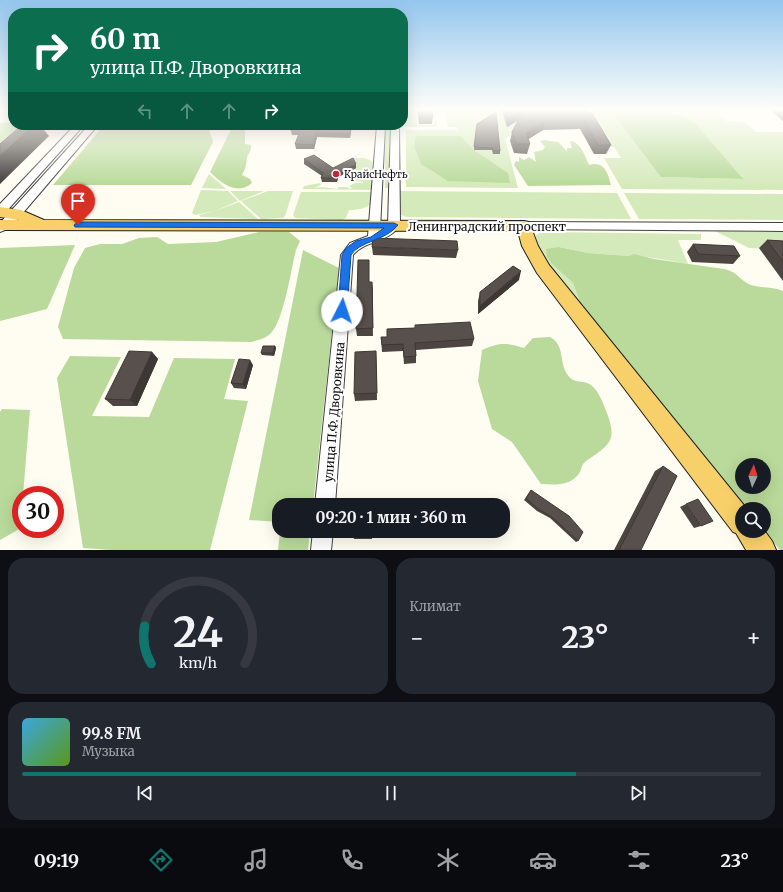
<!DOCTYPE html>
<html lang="ru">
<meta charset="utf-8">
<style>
:root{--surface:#171b24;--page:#242831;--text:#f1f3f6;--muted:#9ea1a6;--line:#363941;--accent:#0f766e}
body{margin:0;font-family:Merriweather,serif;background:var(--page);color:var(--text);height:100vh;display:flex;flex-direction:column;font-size:15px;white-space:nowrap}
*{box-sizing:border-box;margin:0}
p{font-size:13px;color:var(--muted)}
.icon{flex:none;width:22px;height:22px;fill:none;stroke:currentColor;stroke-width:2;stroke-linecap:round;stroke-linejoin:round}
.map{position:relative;height:550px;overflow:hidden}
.drawer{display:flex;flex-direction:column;gap:8px;padding:8px;background:#0d0f14;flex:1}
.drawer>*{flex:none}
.hud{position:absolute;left:8px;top:8px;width:400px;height:122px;border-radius:16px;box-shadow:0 4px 16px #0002;background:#0b6e4f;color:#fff;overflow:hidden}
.needle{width:26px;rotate:4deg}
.controls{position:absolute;left:735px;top:458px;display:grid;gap:8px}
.controls a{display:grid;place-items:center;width:36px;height:36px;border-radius:50%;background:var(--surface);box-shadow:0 4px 16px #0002;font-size:20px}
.speed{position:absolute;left:12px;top:486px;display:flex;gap:8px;font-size:20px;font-weight:700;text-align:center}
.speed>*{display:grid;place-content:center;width:52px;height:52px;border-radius:50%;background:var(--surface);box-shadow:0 4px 16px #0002;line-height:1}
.speed .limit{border:6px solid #d22;background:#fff;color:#111}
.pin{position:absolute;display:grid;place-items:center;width:34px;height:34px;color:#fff;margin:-41px -17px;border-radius:50% 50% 50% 0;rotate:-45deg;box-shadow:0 0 4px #0007}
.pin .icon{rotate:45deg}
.me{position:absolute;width:44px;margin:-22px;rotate:4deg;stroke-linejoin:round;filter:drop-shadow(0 0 3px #0008)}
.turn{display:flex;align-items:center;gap:14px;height:84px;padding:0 16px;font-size:18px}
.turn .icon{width:52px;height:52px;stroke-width:2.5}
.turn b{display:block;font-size:28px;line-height:34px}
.lanes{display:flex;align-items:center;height:38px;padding:0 16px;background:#0003;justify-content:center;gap:20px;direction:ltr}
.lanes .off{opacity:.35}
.big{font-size:30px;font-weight:700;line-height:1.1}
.drawer .tile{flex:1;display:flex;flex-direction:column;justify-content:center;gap:6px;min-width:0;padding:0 14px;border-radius:16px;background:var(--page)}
.drawer .dial{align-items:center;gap:0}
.dial svg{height:104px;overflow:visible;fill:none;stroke:var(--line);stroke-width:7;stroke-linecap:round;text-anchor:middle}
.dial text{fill:var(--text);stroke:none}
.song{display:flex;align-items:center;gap:12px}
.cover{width:48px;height:48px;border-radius:6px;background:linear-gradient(135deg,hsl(200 70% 55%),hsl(90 70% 35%))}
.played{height:4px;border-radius:2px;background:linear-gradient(90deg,var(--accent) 75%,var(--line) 75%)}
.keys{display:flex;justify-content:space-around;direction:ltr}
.heat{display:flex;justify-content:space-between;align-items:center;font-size:22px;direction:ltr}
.drawer .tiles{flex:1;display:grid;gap:8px;grid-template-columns:1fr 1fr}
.tile:last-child{grid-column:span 2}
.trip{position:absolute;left:272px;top:498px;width:238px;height:40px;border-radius:16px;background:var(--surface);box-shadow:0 4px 16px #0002;font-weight:700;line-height:40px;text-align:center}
.tabs{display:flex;height:64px;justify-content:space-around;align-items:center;background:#090b0e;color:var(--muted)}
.tabs .icon{width:28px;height:28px}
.tabs .current{color:var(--accent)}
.tabs b{font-size:18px;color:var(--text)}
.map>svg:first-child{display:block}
.green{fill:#d5eabb}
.forest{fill:#b9da9a;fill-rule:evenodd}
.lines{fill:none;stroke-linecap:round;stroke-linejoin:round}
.minor-casing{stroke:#424242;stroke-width:2}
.major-casing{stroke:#202020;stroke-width:2}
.minor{fill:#fff;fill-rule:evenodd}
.major{fill:#f7d069;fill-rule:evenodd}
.wall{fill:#4c4541}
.shaded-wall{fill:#3e3835}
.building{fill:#58504c;stroke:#3e3835}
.route{fill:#1a73e8;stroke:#114b97}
.poi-dot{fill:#c02734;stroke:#fff;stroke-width:1.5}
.labels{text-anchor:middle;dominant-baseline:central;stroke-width:4;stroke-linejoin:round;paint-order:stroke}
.far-poi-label{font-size:10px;fill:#0f0f0f;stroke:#fff;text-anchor:start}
.street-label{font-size:12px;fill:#0f0f0f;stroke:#fff}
</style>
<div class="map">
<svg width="783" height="550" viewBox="0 0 783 550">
<rect width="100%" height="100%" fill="#fffcf2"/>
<path class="green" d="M 404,109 L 416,109 L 417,125 L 434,125 L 434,121 L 437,120 L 437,125 L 433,127 L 405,127 Z
M 445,109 L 612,109 L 617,119 L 662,177 L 742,179 L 679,113 L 663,109 L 714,109 L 726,121 L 745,122 L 756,132 L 783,132 L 783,190 L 622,189 L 604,158 L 621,158 L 614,147 L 603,146 L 588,120 L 533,120 L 505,139 L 518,188 L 406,187 L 406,130 L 457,130 L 457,127 L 448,127 Z
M 385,125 L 391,125 L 389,188 L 385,188 Z
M 352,158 L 365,158 L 372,161 L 373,190 L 303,189 L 304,186 L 320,183 L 321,185 L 314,188 L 322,187 L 338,189 L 338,187 L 347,187 L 350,189 L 352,188 L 349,186 L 355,183 L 363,183 L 363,182 L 355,181 L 354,174 L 348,172 L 353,169 Z
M 209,174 L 226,189 L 202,188 Z
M 201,190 L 228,191 L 238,201 L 215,211 L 195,215 L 192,213 Z
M 230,191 L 264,191 L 240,201 Z
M 268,191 L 293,191 L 285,216 L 283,218 L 261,219 L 241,201 Z
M 397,191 L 617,193 L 631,219 L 407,217 L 398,214 Z
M 301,192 L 373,192 L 372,203 C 365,209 358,210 349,210 L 346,218 L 342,220 L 295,218 L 293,215 Z
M 624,193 L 783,194 L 783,220 L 639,219 Z
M 239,202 L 258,219 L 200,217 L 199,215 L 215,211 Z
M 715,231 L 783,232 L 783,249 L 749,248 Z
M 542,232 L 701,234 L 701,240 L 678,240 L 688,264 C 678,262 635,254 629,256 L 588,253 L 559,247 L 552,264 L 573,283 L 581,305 C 569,290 532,255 536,235 Z"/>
<path class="forest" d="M 612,109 C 642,109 670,106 695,123 L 743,179 L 661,177 L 617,119 Z
M 13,122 L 13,125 L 20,125 L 18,129 L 0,151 L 0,123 Z
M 104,125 L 168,125 L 166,128 L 209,129 L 213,142 L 191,185 L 53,185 Z
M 233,125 L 245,125 L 245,144 L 251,145 C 252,151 248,153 247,158 C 246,165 246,168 242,175 L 250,179 L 252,183 C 237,196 221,183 210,172 Z
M 416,136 L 461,136 L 474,150 L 508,173 L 510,183 L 448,181 L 421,164 L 414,146 Z
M 544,140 L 558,142 L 567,151 L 567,148 L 572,148 L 570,141 C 581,142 585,156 589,165 C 604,160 608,173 611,185 L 528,186 L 514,165 L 516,161 L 519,162 L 519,157 L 524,160 L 529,157 L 536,162 L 534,152 L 543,150 L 545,147 L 540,141 Z
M 259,232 L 289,232 L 300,241 L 296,250 C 291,269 284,320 271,333 C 265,339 258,340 251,342 L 63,339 L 58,327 L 74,268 L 85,248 L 100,244 L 122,244 L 139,238 L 157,237 L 168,244 L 216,242 Z
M 75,245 L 47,309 L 0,321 L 0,248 Z
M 559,247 L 588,253 L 629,256 L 634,254 L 654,259 L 724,269 C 738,272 739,280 751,285 C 761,288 773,287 783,291 L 783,550 L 780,550 L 764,531 L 764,509 L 746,509 L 581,305 L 573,283 L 552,264 L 547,257 L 546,249 ZM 742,465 L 764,465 L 764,487 L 742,487 Z
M 303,250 L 339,268 L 313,505 L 279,505 L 279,522 L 249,520 Z
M 550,337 C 565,345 559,361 567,374 C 574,385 582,379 591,385 C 598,390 602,401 605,408 C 618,441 612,443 585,462 C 581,465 582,468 580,472 C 572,486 555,485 541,484 L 512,442 L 492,429 L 478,381 L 482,350 C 500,342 507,343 524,348 L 533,338 Z
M 70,356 L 121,357 L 92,416 L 149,417 L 174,358 L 235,359 L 224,399 L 248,401 L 210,550 L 110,550 L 83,548 L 57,378 Z
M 2,409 L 30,410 L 23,495 L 21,495 L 21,528 L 0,540 L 0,412 Z
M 280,531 L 310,531 L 308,550 L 278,550 Z"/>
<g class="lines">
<g class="minor-casing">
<path id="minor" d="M 75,125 L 84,125 L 4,214 L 0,215 L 0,204 Z
M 89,125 L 98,125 L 10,228 L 0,232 L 0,223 Z
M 377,125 L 385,125 L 380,230 L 388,224 L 391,125 L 399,125 L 400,225 C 389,243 365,240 353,255 L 335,505 L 315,505 L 341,255 L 350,243 L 368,236 Z
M 524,222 L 783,223 L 783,231 L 520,229 L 518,226 Z
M 313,531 L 333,531 L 331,550 L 311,550 Z"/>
</g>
<g class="major-casing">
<path id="major" d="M 0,207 L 21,210 L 44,220 L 524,221 L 529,222 L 538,246 L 549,265 L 747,509 L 742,509 L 742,531 L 764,530 L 772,541 L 776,550 L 746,550 L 736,533 L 733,532 L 537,273 L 522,246 L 518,231 L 0,230 L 0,220 L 19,220 L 0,217 Z"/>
</g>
<use href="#minor" class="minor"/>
<use href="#major" class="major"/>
</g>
<path class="wall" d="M 417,109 L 432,109 L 433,116 L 432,124 L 419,124 Z
M 503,109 L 587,109 L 589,113 L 611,145 L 606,154 L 594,154 L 580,129 L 543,130 L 528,139 L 530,144 L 527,154 L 514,153 L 510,141 L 512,132 L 518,120 L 507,127 L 502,111 Z
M 769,109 L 783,109 L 783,121 Z
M 293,125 L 352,125 L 350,138 L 317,137 L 314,149 L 296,149 L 295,144 L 299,135 L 292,135 L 291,131 Z
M 476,127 L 500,151 L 500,154 L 493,154 L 492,150 L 474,150 Z
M 304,159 L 333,168 L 356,168 L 338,177 L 337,182 L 322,182 L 321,178 L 322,176 L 304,164 Z
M 767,240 L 783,241 L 783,281 L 759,248 Z
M 693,244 L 740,256 L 733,264 L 692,262 L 687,252 Z
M 372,247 L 458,250 L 456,258 L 373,255 Z
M 369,260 L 369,282 L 372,282 L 373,336 L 357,336 L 356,329 Z
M 519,280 L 478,314 L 478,301 L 480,292 Z
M 415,325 L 474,339 L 472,346 L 416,350 L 416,363 L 404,364 L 403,351 L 382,352 L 381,337 L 387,337 L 387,329 L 415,328 Z
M 275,346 L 276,348 L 274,356 L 262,355 L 261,353 Z
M 376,351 L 377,400 L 355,401 L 354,394 Z
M 152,352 L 158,359 L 137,406 L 113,406 L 105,399 Z
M 253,365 L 246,389 L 234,388 L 231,383 Z
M 663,466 L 641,550 L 614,550 L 655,471 Z
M 530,492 L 578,541 L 576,542 L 550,518 L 537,511 L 524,500 Z
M 686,504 L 701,526 L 694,528 L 680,507 Z
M 373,531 L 372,539 L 354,539 L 353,536 Z"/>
<path class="shaded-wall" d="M 524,109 L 522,118 L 507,127 L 509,118 Z
M 545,121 L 543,130 L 524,142 L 526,133 Z
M 29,125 L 49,125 L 44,130 L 49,136 L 0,184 L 0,156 Z
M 351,125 L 352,125 L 350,138 L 350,134 Z
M 316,133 L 317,137 L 314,149 L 313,145 Z
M 356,164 L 356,168 L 338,177 L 337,182 L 336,178 L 338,173 Z
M 521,271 L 519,280 L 478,314 L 480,306 Z
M 372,282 L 373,290 L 373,336 L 373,328 Z
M 275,346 L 276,348 L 274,356 L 273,353 Z
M 152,352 L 158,359 L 137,406 L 130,400 Z
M 250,360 L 253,365 L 246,389 L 243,384 Z"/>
<path class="building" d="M 419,109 L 432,109 L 433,116 L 419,116 Z
M 506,109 L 587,109 L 589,113 L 592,113 L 611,145 L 598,145 L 584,120 L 545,121 L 526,133 L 530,144 L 516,144 L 512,132 L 524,109 L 509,118 Z
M 496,112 L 500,151 L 493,151 L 493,148 L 474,147 L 477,124 Z
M 22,125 L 34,125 L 0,156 L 0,144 Z
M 293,125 L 351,125 L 350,134 L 316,133 L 313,145 L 295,144 L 300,131 L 291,131 Z
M 314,155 L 333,168 L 353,158 L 356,164 L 338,173 L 336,178 L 321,178 L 323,173 L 304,159 Z
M 373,238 L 457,241 L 458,250 L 372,247 Z
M 767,240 L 783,241 L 783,262 Z
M 693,244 L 734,246 L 740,256 L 698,254 Z
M 358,260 L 369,260 L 369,282 L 372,282 L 373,328 L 356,329 Z
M 513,266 L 521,271 L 480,306 L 480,292 Z
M 470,322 L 474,339 L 415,343 L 416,356 L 404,357 L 403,344 L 382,345 L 381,337 L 387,337 L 387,329 L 415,328 L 415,325 Z
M 263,346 L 275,346 L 273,353 L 261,353 Z
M 129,351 L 152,352 L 130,400 L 105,399 Z
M 376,351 L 377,393 L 354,394 L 355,352 Z
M 239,359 L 250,360 L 243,384 L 231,383 Z
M 663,466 L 677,476 L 641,550 L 619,550 Z
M 531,490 L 569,516 L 583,532 L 578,541 L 552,517 L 538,509 L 526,498 Z
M 698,499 L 713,521 L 701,526 L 686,504 Z
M 354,531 L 372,531 L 372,536 L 353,536 Z"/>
<linearGradient id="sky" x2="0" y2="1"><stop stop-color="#94c6ee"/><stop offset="0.59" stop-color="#fffef9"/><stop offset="1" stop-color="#fffef9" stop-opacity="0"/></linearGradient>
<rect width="783" height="186" fill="url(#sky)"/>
<path class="route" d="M 78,222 L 394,223 L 398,225 C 386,241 359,241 351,255 L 347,311 L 342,315 L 338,311 L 342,255 L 346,248 L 356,241 L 371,237 L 384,228 L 75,227 L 74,225 Z"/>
<circle class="poi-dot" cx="336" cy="174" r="4"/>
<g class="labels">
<g class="far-poi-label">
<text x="344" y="174">КрайсНефть</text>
</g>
<g class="street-label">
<text x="487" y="226">Ленинградский проспект</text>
<text transform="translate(334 412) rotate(-85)">улица П.Ф. Дворовкина</text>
</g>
</g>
</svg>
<div class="controls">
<a><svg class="needle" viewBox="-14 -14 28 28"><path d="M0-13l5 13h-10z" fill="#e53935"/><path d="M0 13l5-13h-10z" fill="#9ea1a6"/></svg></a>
<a><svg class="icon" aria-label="search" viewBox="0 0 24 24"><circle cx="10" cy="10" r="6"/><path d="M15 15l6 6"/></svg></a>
</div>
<div class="speed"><div class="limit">30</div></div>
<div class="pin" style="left:78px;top:225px;background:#d93025"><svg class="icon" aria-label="arrive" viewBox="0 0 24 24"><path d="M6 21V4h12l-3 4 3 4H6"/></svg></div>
<svg class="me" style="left:342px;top:311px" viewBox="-20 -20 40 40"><circle r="19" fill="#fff"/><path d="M0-13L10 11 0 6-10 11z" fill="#1a73e8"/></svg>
<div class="trip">09:20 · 1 мин · 360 m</div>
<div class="hud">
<div class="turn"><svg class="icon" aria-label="right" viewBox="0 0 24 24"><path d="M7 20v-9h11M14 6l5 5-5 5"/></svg><div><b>60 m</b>улица П.Ф. Дворовкина</div></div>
<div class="lanes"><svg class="icon off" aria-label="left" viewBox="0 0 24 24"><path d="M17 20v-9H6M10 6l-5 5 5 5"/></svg><svg class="icon off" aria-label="ahead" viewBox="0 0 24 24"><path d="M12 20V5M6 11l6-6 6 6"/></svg><svg class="icon off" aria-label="ahead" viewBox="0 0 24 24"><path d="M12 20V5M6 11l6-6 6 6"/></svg><svg class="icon" aria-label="right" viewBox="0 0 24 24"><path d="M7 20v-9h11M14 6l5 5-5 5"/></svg></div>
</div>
</div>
<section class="drawer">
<div class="tiles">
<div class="tile dial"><svg viewBox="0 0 100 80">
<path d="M14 69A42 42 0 1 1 86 69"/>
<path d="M14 69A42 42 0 0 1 9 40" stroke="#0f766e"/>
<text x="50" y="56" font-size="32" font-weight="700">24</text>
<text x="50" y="72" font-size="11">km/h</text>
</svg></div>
<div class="tile"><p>Климат</p>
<div class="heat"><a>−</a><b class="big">23°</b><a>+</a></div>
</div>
<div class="tile">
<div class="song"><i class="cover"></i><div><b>99.8 FM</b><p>Музыка</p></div></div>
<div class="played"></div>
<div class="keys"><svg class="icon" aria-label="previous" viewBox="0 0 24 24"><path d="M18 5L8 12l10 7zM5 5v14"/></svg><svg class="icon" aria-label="pause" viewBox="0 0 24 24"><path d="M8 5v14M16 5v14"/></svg><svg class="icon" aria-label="next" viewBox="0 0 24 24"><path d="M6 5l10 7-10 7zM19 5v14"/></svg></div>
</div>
</div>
</section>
<nav class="tabs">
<b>09:19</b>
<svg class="icon current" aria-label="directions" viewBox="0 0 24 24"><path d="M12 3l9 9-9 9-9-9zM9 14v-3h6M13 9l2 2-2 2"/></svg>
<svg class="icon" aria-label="music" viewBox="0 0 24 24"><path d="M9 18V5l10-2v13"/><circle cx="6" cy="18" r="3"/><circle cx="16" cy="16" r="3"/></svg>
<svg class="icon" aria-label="phone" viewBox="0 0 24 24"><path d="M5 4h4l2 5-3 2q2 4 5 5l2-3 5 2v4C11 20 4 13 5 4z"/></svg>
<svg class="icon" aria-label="climate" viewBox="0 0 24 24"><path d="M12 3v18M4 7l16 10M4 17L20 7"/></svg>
<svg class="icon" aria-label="car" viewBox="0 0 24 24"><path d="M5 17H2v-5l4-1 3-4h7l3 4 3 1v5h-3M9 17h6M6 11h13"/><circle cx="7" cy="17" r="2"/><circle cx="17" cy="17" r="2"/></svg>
<svg class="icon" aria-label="filters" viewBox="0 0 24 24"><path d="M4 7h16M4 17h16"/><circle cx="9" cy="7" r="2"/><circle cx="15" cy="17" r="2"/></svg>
<b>23°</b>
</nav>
